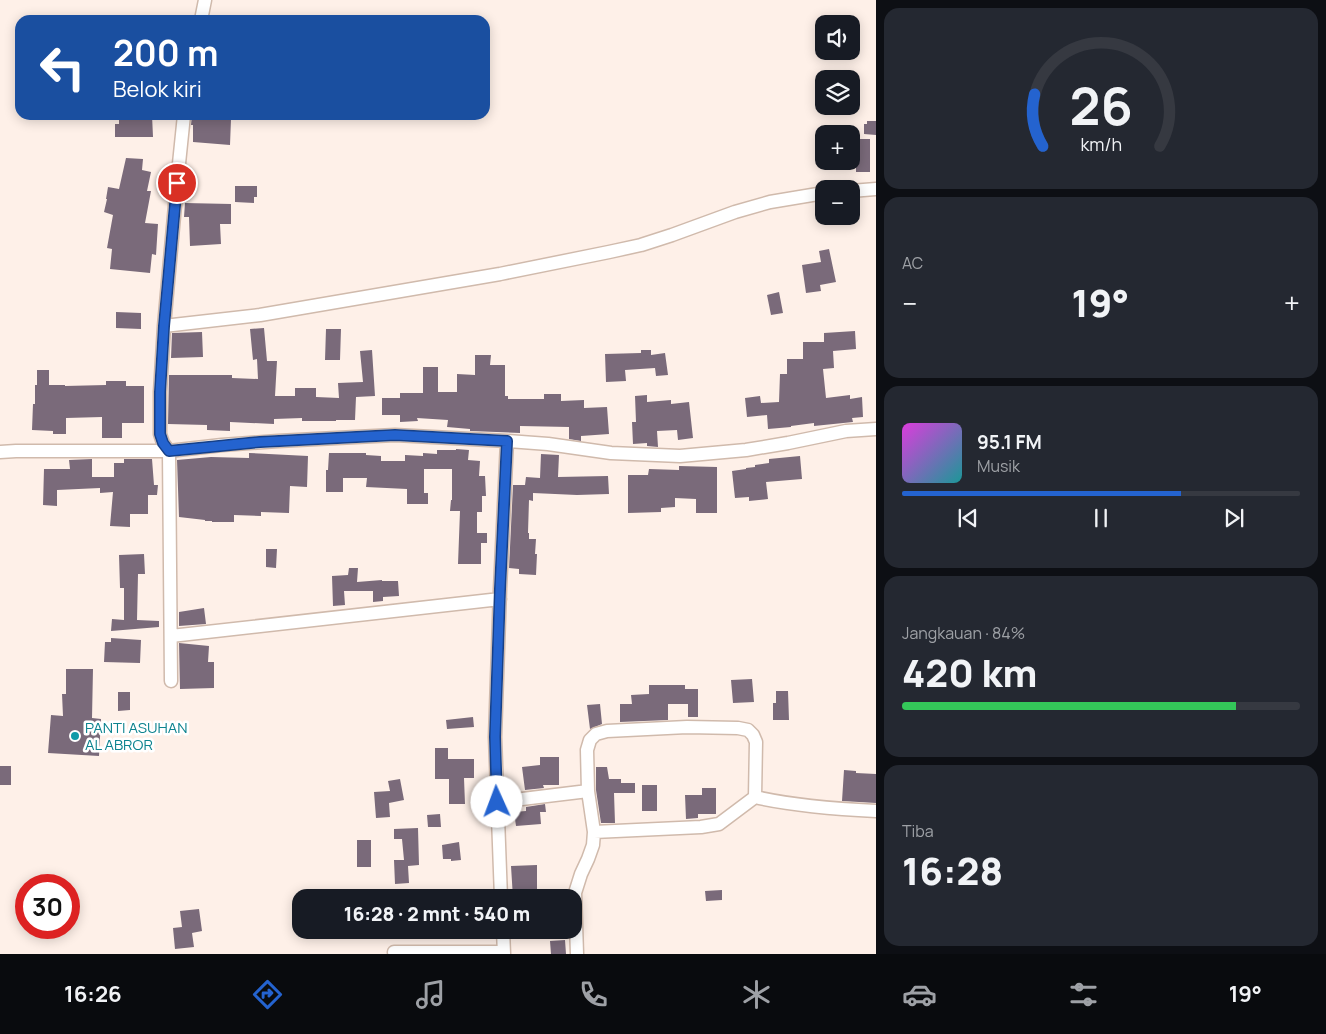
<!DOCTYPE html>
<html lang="id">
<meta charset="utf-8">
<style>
:root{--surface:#171b24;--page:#242831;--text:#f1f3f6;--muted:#9ea1a6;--line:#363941;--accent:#2463cf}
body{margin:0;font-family:Manrope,sans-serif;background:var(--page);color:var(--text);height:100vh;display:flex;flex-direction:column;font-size:19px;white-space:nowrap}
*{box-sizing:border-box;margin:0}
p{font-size:16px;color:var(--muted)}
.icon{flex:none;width:28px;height:28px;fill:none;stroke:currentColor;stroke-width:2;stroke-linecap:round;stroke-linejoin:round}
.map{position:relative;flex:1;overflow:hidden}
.sheet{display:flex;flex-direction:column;gap:8px;padding:8px;background:#0d0f14;width:450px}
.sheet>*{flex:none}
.guide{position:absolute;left:15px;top:15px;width:475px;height:105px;border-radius:15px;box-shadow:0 2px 12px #0003;background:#1a4fa0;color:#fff;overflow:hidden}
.controls{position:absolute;left:815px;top:15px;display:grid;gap:10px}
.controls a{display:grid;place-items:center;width:45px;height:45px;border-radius:10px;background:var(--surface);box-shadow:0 2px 12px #0003;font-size:25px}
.speed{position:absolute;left:15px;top:874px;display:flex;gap:10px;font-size:25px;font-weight:700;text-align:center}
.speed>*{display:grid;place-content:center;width:65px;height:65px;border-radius:50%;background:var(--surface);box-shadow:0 2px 12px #0003;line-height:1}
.speed .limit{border:8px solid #d22;background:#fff;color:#111}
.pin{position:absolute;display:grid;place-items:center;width:42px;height:42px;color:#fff;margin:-21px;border:2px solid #fff;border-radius:50%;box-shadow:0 1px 5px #0007}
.me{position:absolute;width:55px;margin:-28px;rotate:358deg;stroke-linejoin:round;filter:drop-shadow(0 0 4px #0008)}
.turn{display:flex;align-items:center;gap:18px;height:105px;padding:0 15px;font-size:22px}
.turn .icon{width:65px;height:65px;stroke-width:2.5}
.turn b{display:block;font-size:35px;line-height:42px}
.big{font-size:38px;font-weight:800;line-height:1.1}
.sheet .card{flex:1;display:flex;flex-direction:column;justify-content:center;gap:8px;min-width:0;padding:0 18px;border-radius:15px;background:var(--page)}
.sheet .dial{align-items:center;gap:0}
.dial svg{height:130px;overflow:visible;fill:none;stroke:var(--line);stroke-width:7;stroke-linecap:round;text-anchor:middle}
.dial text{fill:var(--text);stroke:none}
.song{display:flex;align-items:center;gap:15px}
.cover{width:60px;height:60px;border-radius:8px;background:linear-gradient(135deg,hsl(300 70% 55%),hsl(180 70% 35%))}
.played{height:5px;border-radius:2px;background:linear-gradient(90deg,var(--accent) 70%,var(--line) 70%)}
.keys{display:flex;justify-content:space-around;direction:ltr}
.heat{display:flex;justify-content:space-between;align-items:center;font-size:28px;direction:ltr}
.charge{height:8px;border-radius:4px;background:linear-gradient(90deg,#34c759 84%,var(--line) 0)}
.trip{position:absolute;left:292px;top:889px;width:290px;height:50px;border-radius:15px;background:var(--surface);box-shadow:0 2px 12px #0003;font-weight:800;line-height:50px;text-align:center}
.dock{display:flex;height:80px;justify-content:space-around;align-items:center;background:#090b0e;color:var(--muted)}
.dock .icon{width:35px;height:35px}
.dock .on{color:var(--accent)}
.dock b{font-size:22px;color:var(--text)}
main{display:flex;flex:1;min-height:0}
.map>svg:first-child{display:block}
.building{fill:#7a6a7a}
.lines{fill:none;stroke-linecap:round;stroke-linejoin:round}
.street-casing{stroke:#d0baac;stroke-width:15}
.street{stroke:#fff;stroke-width:12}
.route-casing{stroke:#174087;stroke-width:12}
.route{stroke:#2463cf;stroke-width:9}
.culture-dot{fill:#0f9aa8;stroke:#fff;stroke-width:2}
.labels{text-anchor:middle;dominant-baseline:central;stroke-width:5;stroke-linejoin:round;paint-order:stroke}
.culture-label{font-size:15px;fill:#0d838f;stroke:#fff;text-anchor:start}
</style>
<main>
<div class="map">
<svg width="876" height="954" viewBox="0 0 876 954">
<rect width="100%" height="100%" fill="#fef0e8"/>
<path class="building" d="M 125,115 L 152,115 L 153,137 L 115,137 L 115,124 L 119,124 L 119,118 L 125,118 Z
M 192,115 L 224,115 L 224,119 L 231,119 L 230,145 L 193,142 L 193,125 L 191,125 Z
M 867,121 L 876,121 L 876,135 L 864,134 L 864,124 L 867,124 Z
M 851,139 L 870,139 L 870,172 L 856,172 L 856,168 L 851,168 Z
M 126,158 L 143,159 L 142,170 L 151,172 L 147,191 L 151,191 L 145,223 L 158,224 L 156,255 L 152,254 L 150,273 L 110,269 L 112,249 L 107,248 L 113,215 L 104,212 L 107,199 L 106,199 L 108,187 L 119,189 Z
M 235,186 L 257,186 L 257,197 L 254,197 L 254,203 L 235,202 Z
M 185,203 L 231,204 L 231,224 L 220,224 L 221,244 L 190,246 L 189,217 L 184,217 Z
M 829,249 L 836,282 L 820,285 L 821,291 L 806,293 L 802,265 L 821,262 L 819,251 Z
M 779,292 L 783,313 L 771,315 L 767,295 Z
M 116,312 L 141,313 L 141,329 L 116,328 Z
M 264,328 L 267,361 L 277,361 L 275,396 L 295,396 L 295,388 L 316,388 L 316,397 L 339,398 L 338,383 L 363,382 L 360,351 L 372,350 L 375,396 L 356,397 L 355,420 L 336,420 L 336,421 L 302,421 L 302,418 L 274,419 L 274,424 L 230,422 L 230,431 L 207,430 L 207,425 L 168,424 L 169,375 L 232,375 L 232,378 L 258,379 L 257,359 L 253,360 L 250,329 Z
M 326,329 L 341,329 L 340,360 L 325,360 Z
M 855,331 L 856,349 L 833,351 L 834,368 L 823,369 L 826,398 L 850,395 L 850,399 L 862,397 L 863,417 L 852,418 L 853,422 L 814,426 L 814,423 L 791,426 L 791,427 L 768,429 L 767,415 L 747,417 L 745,398 L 760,396 L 761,403 L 779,402 L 780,374 L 787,374 L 787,359 L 803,359 L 803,342 L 824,342 L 824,333 Z
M 202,332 L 203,357 L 171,358 L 172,333 Z
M 641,350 L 651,350 L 651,355 L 665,353 L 668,375 L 656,376 L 655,368 L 625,370 L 626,381 L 606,382 L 605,354 L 641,353 Z
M 475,355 L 491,355 L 490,365 L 505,365 L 505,396 L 508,396 L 508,399 L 544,399 L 544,394 L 561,394 L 561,401 L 584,400 L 584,408 L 607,407 L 609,434 L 581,436 L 581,441 L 569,439 L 569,427 L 520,426 L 520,433 L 470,431 L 470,429 L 447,427 L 448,420 L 417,418 L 418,421 L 400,422 L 400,415 L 382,415 L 382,398 L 400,398 L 400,393 L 423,393 L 423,367 L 438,367 L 438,392 L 457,392 L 457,374 L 475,375 Z
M 37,370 L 49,370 L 49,385 L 65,385 L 65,386 L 106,385 L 106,381 L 126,381 L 126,386 L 144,386 L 144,423 L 122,423 L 122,438 L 102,438 L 102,417 L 66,418 L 66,434 L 53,434 L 53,431 L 32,430 L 33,404 L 35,404 L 35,385 L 37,385 Z
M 647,395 L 647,402 L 671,400 L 671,404 L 689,402 L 693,438 L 678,440 L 677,430 L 657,431 L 658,447 L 647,446 L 647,443 L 633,444 L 632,422 L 636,422 L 635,396 Z
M 456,449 L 469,450 L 468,460 L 480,461 L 479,476 L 485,476 L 486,496 L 482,496 L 482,512 L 477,512 L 477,533 L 487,533 L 487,543 L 481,543 L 481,564 L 458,564 L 460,511 L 450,511 L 451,500 L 452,500 L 452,469 L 424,469 L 424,493 L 428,493 L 428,504 L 407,504 L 407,489 L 366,487 L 367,478 L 343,478 L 343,492 L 326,492 L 326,470 L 328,470 L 329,453 L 366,453 L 366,455 L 381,456 L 381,461 L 405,461 L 405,455 L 423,456 L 423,453 L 437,454 L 437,450 L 456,450 Z
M 249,453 L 308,456 L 307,487 L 290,486 L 289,513 L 261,512 L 261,516 L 234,515 L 234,522 L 212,522 L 212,521 L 205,521 L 205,520 L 179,517 L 177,460 L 211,457 L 249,458 Z
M 541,454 L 559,455 L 558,477 L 608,476 L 609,494 L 577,495 L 533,493 L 533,501 L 529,500 L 528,533 L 529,533 L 529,539 L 536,539 L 535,554 L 537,554 L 536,575 L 519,574 L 519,569 L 509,568 L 513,485 L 525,485 L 526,477 L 540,478 Z
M 800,456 L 802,479 L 766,482 L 768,499 L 749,501 L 749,497 L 735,498 L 732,471 L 746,469 L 746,468 L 755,467 L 755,465 L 769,463 L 769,459 Z
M 92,459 L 92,477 L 114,477 L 114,463 L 124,463 L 124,459 L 152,459 L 154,485 L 158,485 L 157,495 L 148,495 L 148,514 L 130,514 L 130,527 L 110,526 L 113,492 L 100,493 L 100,488 L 57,490 L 57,506 L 43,505 L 44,469 L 70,469 L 69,460 Z
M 679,466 L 717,467 L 717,513 L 696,513 L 696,499 L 675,498 L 675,507 L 661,508 L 661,512 L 628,513 L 628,475 L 648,475 L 649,469 L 679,470 Z
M 266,549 L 277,549 L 276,568 L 266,567 Z
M 144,554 L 145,574 L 138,574 L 137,620 L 159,621 L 159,627 L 111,631 L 112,619 L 124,620 L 124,588 L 120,588 L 119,555 Z
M 349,568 L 358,568 L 357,582 L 382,580 L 382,581 L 398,581 L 399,596 L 383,597 L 383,601 L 373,602 L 373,591 L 344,591 L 345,605 L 333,606 L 332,576 L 348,575 Z
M 204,608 L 206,624 L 179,626 L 179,612 Z
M 111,638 L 141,640 L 140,663 L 104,662 L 105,642 L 111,642 Z
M 179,643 L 209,646 L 208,662 L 214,662 L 214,688 L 180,689 Z
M 66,669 L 93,669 L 92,718 L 101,719 L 99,756 L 48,753 L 51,715 L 63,716 L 62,694 L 66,694 Z
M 752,679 L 754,702 L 733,703 L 731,680 Z
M 649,685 L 685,685 L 685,689 L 698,689 L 698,717 L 688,717 L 688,704 L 668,704 L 668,720 L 620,722 L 620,704 L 632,704 L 631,695 L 649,694 Z
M 776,691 L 788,691 L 789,720 L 773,720 L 773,703 L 776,703 Z
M 118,692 L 130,692 L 130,710 L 118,711 Z
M 600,704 L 602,724 L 590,729 L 587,705 Z
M 473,717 L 474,727 L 447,729 L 446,720 Z
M 435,748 L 448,748 L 448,759 L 474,759 L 474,778 L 464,778 L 465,804 L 449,804 L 449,779 L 435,779 Z
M 540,757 L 559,757 L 559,785 L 543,785 L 544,788 L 525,790 L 522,767 L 540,765 Z
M 0,766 L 11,766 L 11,785 L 0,785 Z
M 596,767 L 607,767 L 609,779 L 621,779 L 621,783 L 635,783 L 635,793 L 614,793 L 615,823 L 601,823 L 596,790 Z
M 844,770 L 856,771 L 856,773 L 876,774 L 876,803 L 842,801 Z
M 400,779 L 404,800 L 389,803 L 390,817 L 376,818 L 374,792 L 390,791 L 388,781 Z
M 642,785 L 657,785 L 657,811 L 642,811 Z
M 702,788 L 716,788 L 716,814 L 698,814 L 698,818 L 686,819 L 685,795 L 702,795 Z
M 545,804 L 546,812 L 540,812 L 541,824 L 516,826 L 514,812 L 526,811 L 526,807 Z
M 440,814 L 441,827 L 428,827 L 427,815 Z
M 418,828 L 419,865 L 408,866 L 409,883 L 395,884 L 394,860 L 404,860 L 402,839 L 394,839 L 394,829 Z
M 357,840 L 371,840 L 371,867 L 357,867 Z
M 459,842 L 461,860 L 451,861 L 451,859 L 443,859 L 442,845 Z
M 537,865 L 537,898 L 513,898 L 511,866 Z
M 722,890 L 722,900 L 706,901 L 705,891 Z
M 199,909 L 202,931 L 192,933 L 194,947 L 175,949 L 173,928 L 182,927 L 180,911 Z
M 565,940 L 566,954 L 551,954 L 550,941 Z"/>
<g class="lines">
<g class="street-casing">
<path id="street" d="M 201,20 L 205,0
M 851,191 L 876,189
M 164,326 L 260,315 L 500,274 L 609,252 L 641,245 L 672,235 L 735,212 L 770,202 L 824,193
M 0,452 L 16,451 L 169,451 L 222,445 L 278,441 L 395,435 L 507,441 L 548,444 L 611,453 L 680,456 L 746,450 L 788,443 L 846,431 L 876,429
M 171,636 L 500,599
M 171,681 L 169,451 L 163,443 L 160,434 L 160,392 L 164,326 L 177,183 L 184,115
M 497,802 L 588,791 L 587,750 L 590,740 L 596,734 L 607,731 L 687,727 L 738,728 L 748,730 L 753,735 L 756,742 L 755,797 C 794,806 836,809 876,811
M 594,832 L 701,827 L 719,824 L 755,797
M 501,898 L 495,737 L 500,589 L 507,441
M 503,930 L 504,954
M 394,952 L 504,952
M 577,954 L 575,893 L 581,874 L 588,859 L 593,845 L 594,832 L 588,791"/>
</g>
<use href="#street" class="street"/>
</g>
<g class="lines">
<g class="route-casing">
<path id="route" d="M 177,183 L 164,326 L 160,392 L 160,434 L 163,443 L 169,451 L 260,442 L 395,435 L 507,441 L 500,589 L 495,737 L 497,802"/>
</g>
<use href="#route" class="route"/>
</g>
<circle class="culture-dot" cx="75" cy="736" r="5"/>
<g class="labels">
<g class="culture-label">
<text x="85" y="727">PANTI ASUHAN<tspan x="85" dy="17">AL ABROR</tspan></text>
</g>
</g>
</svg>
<div class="controls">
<a><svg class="icon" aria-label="sound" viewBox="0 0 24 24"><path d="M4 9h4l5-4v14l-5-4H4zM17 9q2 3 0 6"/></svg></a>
<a><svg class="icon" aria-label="layers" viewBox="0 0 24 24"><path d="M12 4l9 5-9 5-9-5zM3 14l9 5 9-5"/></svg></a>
<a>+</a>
<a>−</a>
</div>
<div class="speed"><div class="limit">30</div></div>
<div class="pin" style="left:177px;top:183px;background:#d93025"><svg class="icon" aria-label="arrive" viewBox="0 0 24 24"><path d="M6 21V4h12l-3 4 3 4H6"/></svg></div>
<svg class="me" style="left:497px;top:802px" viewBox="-20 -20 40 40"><circle r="19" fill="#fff"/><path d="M0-13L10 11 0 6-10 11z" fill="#2463cf"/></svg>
<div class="trip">16:28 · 2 mnt · 540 m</div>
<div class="guide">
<div class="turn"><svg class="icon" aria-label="left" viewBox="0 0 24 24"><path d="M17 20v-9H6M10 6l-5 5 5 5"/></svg><div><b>200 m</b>Belok kiri</div></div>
</div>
</div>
<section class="sheet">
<div class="card dial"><svg viewBox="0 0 100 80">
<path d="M14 69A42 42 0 1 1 86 69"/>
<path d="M14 69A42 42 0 0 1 9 37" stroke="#2463cf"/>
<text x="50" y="56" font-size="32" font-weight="700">26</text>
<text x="50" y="72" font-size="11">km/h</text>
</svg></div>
<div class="card"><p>AC</p>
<div class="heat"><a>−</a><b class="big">19°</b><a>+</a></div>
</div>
<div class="card">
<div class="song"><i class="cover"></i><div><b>95.1 FM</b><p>Musik</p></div></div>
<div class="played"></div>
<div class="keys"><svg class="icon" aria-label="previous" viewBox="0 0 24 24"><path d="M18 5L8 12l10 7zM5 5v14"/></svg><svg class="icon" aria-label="pause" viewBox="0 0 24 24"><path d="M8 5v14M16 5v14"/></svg><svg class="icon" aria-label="next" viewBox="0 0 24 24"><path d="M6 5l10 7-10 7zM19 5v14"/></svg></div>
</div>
<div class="card"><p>Jangkauan · 84%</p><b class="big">420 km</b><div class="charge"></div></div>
<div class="card"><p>Tiba</p><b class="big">16:28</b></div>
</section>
</main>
<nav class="dock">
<b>16:26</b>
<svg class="icon on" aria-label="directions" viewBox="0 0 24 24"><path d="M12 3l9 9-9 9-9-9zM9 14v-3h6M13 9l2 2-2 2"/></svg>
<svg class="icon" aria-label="music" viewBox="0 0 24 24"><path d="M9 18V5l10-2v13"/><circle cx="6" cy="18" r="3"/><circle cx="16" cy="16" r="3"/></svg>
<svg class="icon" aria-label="phone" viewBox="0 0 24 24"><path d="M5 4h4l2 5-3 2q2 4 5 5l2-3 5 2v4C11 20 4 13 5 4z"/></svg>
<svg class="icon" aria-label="climate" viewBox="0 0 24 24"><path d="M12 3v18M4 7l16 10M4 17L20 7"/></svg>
<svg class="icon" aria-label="car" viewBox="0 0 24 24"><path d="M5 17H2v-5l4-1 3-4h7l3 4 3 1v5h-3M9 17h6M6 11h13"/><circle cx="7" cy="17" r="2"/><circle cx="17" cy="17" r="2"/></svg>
<svg class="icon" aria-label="filters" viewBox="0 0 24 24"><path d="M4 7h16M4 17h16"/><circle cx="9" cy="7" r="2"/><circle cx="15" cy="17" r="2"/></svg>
<b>19°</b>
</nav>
